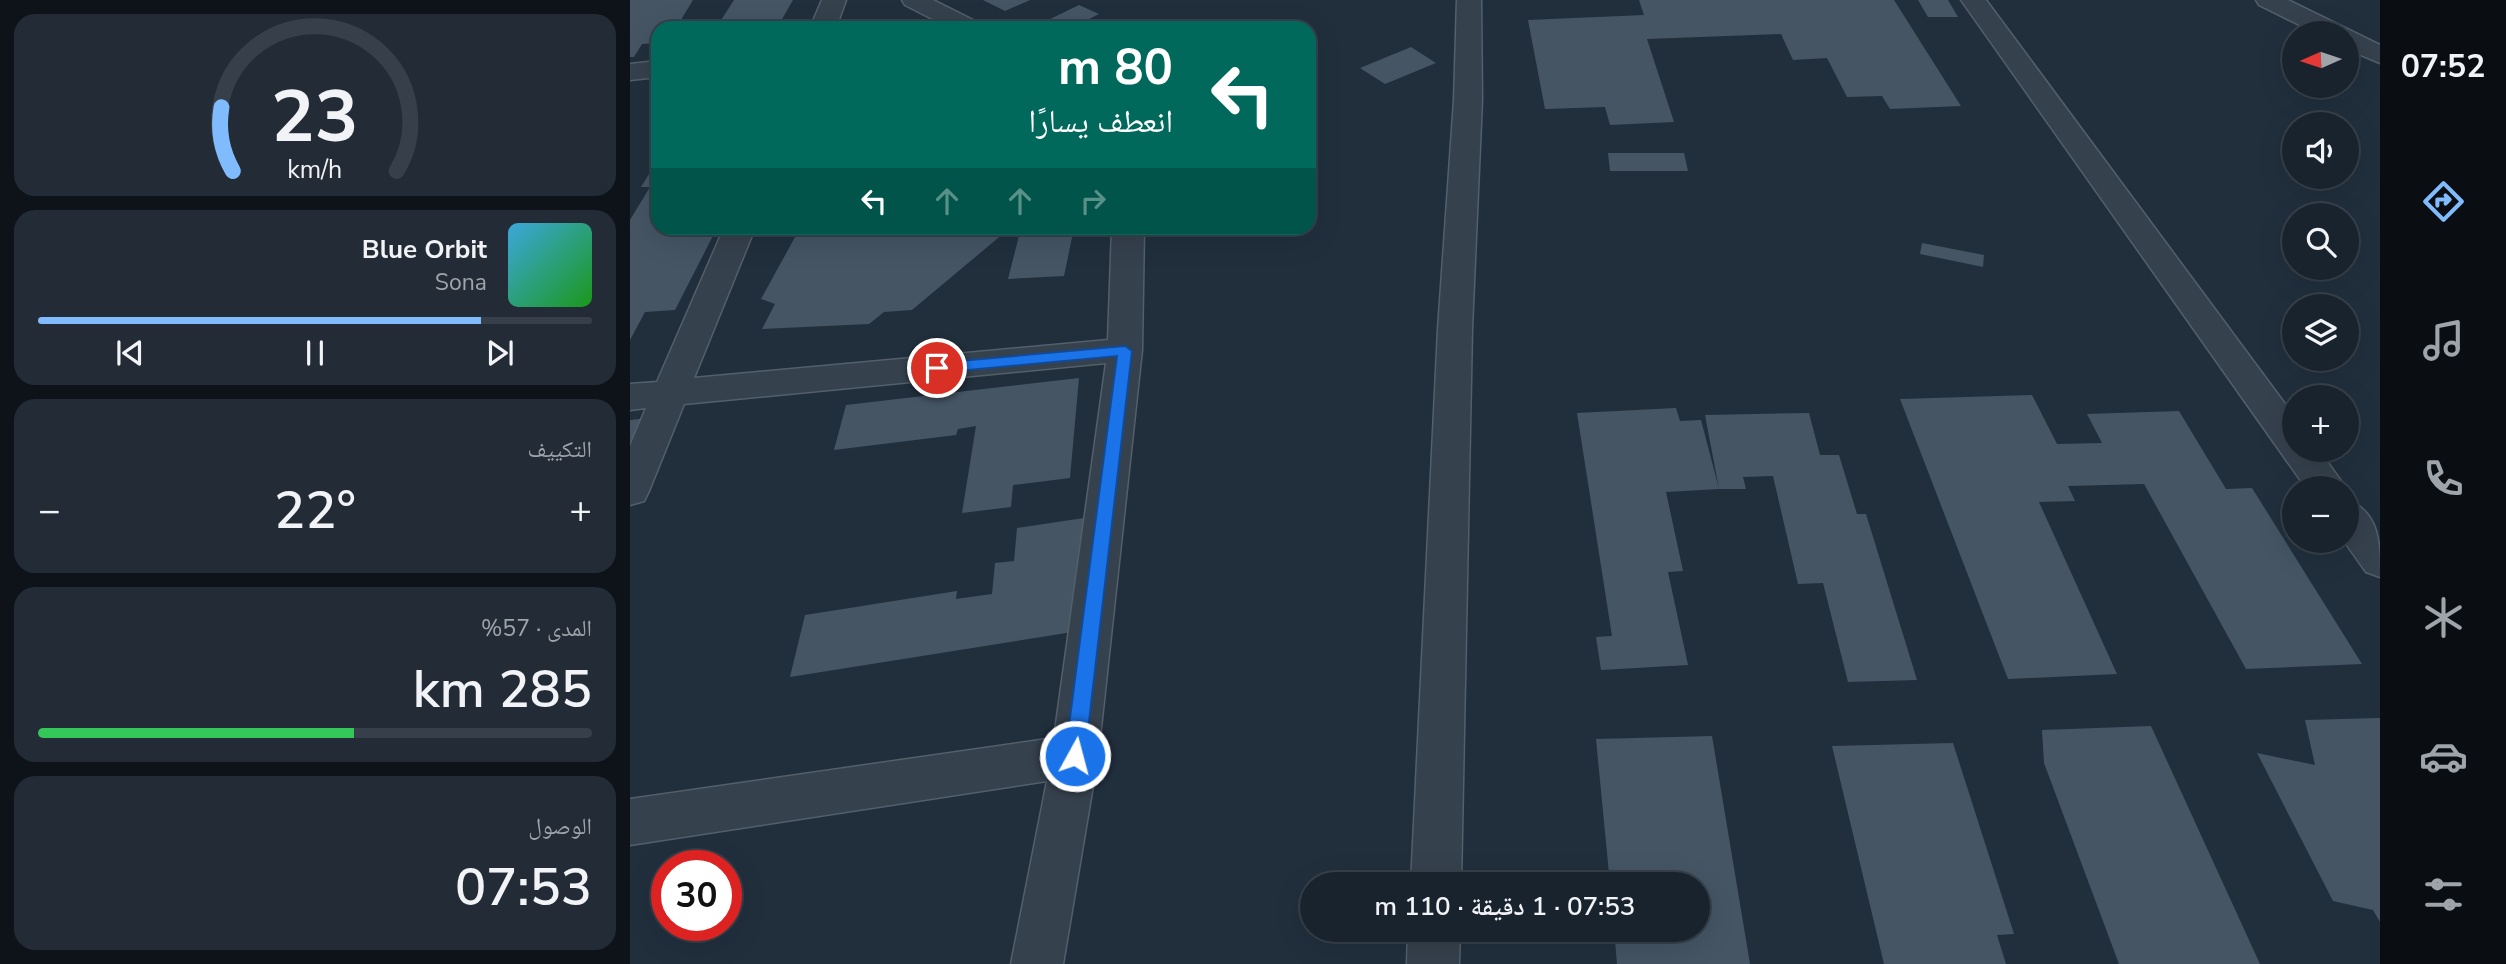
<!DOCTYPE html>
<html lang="ar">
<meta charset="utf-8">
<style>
:root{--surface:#19232e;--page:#222b36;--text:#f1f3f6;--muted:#9fa4aa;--line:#37404a;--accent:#80bbfe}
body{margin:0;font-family:"Nunito Sans","Noto Naskh Arabic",sans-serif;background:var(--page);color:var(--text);direction:rtl;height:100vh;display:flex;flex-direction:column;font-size:26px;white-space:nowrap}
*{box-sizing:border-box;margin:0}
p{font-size:23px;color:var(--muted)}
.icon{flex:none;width:38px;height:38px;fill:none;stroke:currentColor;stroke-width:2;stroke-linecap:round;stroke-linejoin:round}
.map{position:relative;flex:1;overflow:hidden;direction:ltr}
.details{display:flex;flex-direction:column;gap:14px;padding:14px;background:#0e1319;width:630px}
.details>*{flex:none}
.hud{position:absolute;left:21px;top:21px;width:665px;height:214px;border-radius:21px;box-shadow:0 7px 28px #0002,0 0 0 2px var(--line);direction:rtl;background:#00695c;color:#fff;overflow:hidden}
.needle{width:46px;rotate:267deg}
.fabs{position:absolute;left:1652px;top:21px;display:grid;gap:14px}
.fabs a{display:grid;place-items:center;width:77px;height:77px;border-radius:50%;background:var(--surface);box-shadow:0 7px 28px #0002,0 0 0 2px var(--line);font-size:35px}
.speed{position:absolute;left:21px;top:850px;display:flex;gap:14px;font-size:35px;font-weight:700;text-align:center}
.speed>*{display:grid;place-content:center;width:91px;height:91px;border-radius:50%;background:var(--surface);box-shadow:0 7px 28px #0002,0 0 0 2px var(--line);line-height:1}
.speed .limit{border:10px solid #d22;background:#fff;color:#111}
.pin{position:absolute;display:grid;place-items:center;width:60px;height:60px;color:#fff;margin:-30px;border:4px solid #fff;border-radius:50%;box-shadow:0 2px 7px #0007}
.me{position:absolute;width:77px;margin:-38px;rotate:7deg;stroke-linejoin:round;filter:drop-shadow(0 0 5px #0008)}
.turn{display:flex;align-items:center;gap:24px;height:147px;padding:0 28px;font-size:32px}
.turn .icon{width:91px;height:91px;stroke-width:2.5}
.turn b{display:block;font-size:49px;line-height:60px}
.lanes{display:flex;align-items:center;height:66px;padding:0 28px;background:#0003;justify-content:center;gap:35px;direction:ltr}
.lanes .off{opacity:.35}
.big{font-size:52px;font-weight:600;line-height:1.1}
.details .tile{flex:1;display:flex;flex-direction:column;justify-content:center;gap:10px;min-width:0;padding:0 24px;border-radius:21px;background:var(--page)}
.details .dial{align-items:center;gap:0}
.dial svg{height:182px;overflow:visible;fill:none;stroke:var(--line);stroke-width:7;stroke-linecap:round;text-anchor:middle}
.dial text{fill:var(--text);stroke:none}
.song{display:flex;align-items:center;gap:21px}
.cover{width:84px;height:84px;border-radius:10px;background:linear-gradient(135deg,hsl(200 70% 55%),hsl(120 70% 35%))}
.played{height:7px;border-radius:4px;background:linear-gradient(90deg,var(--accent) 80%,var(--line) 80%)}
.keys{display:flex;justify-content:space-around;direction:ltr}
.heat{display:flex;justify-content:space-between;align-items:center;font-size:38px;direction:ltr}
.charge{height:10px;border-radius:5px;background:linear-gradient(90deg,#34c759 57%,var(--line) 0)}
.trip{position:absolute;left:670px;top:872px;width:410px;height:70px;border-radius:35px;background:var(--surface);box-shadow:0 7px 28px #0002,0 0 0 2px var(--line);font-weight:600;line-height:70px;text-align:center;direction:rtl}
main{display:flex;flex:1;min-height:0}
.dock{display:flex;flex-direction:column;width:126px;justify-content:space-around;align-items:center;background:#0a0e12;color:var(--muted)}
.dock .icon{width:49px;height:49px}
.dock .current{color:var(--accent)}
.dock b{font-size:32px;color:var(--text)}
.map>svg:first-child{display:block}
.building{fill:#455564}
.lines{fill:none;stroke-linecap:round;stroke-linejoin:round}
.minor-casing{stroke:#535f6b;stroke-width:3}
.minor{fill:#35414d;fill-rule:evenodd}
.route{fill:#1a73e8;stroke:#114b97;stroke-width:2}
</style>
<main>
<nav class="dock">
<b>07:52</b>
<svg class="icon current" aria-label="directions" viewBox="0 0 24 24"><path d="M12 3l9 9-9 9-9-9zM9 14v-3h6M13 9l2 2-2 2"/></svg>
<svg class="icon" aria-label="music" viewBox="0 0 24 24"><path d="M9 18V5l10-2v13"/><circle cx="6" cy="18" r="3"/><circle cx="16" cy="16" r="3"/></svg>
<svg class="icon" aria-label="phone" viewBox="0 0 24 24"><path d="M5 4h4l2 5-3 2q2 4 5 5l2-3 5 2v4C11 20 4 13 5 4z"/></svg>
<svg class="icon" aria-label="climate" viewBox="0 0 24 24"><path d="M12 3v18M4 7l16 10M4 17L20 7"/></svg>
<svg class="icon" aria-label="car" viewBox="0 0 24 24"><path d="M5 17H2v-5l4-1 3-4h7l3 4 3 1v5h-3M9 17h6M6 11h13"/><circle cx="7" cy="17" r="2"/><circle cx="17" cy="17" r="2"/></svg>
<svg class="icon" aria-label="filters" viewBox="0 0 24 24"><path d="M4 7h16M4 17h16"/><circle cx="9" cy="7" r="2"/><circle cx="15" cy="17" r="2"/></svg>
</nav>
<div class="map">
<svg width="1750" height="964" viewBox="0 0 1750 964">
<rect width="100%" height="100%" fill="#212f3d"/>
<path class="building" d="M 0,0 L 63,0 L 46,28 L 28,28 L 28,43 L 12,44 L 4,57 L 0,57 Z
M 104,0 L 163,0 L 147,28 L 86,28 Z
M 353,0 L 400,0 L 375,11 Z
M 1009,0 L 1264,0 L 1331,106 L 1260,109 L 1252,96 L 1217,97 L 1197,58 L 1163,60 L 1151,34 L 1017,39 L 1044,122 L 980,125 L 975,107 L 915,109 L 898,20 L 1014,15 Z
M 1288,0 L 1318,0 L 1328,17 L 1298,17 Z
M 449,5 L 469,14 L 441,28 L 422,28 L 412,23 Z
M 269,19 L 289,28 L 250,28 Z
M 781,47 L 806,63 L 755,84 L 730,68 Z
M 978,153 L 1054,153 L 1058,171 L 980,171 Z
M 28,160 L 28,228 L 87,228 L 45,310 L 15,312 L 0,340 L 0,220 L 20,187 L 11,187 Z
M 170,228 L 380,228 L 282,310 L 254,312 L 239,324 L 132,329 L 145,304 L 131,299 Z
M 391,228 L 444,228 L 434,276 L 378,279 Z
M 1292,243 L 1354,255 L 1353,267 L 1290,254 Z
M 449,378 L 440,478 L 383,485 L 381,507 L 332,513 L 346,426 L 328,429 L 326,435 L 204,450 L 216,405 Z
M 1402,395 L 1427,444 L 1472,443 L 1457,414 L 1549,411 L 1596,489 L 1622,488 L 1732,664 L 1616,669 L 1514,484 L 1438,486 L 1445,501 L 1409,502 L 1487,674 L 1378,679 L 1270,399 Z
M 1046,408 L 1050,421 L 1071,420 L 1089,489 L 1036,492 L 1053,571 L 1038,572 L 1058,665 L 971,670 L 966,637 L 982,636 L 947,413 Z
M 1179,413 L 1190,455 L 1209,455 L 1227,514 L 1236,514 L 1287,680 L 1218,682 L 1193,583 L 1168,584 L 1143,476 L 1113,477 L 1116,489 L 1089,489 L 1075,415 Z
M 18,418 L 0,457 L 0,420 Z
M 454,518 L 449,631 L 160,677 L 175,615 L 327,591 L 326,599 L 362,594 L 365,563 L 384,561 L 387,528 Z
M 1750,718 L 1750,922 L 1743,910 L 1703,901 L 1627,753 L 1685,765 L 1675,720 Z
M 1521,726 L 1630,964 L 1489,964 L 1414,763 L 1412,730 Z
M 1082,736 L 1120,964 L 987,964 L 984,929 L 1068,929 L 1068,884 L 980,884 L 966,739 Z
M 1323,743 L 1384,934 L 1367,935 L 1376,964 L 1254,964 L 1202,746 Z"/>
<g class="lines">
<g class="minor-casing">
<path id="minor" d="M 192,0 L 216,0 L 206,28 L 180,28 Z
M 272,0 L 303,0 L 349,23 L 353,28 L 320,28 L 275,5 Z
M 827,0 L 851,0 L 852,100 L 842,329 L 831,884 L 781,884 L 808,329 L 824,100 Z
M 1331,0 L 1356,0 L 1664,416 L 1664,450 L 1689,450 L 1716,488 L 1676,488 Z
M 1626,0 L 1658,0 L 1750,45 L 1750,63 L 1717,49 L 1717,33 L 1686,33 L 1629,5 Z
M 28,61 L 28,77 L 0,80 L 0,64 Z
M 94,228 L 125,228 L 64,378 L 478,340 L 482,228 L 514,228 L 512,350 L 468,756 L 433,964 L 381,964 L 417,781 L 0,845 L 0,799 L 424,738 L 476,363 L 54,404 L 19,491 L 14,501 L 0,505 L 0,446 L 16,408 L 0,410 L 0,384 L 27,382 Z
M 1717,500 C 1750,512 1750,544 1750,577 L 1736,572 L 1714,541 L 1717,541 Z
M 778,929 L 830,929 L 829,964 L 777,964 Z"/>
</g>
<use href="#minor" class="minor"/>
</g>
<path class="route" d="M 495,346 L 502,351 L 455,756 L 452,762 L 445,764 L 438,762 L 435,756 L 487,356 L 307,373 L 300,368 L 307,363 Z"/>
</svg>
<div class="fabs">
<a><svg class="needle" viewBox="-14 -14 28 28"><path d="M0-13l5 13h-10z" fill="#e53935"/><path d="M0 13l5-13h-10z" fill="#9fa4aa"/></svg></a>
<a><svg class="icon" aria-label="sound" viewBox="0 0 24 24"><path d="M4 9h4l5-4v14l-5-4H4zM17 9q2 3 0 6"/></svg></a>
<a><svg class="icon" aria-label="search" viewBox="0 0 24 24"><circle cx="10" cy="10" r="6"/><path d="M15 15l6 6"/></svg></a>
<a><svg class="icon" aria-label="layers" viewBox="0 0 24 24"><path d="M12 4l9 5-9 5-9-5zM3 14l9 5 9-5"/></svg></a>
<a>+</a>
<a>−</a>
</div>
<div class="speed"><div class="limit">30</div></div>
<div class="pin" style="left:307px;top:368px;background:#d93025"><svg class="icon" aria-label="arrive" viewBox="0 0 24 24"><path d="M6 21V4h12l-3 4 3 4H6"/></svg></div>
<svg class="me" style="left:445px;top:756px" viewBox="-20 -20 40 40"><circle r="17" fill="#1a73e8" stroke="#fff" stroke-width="3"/><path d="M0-11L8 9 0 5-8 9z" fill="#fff"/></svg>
<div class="trip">07:53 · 1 دقيقة · 110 m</div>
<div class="hud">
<div class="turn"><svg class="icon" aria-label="left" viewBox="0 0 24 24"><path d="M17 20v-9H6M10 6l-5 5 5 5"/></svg><div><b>80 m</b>انعطف يسارًا</div></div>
<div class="lanes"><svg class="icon" aria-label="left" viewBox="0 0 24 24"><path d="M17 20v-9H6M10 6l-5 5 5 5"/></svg><svg class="icon off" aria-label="ahead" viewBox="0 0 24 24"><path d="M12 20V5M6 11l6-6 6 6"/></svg><svg class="icon off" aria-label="ahead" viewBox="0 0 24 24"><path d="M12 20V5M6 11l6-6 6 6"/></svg><svg class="icon off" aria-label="right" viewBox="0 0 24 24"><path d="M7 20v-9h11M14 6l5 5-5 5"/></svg></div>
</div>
</div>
<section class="details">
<div class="tile dial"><svg viewBox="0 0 100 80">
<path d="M14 69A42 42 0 1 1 86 69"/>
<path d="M14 69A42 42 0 0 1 9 41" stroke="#80bbfe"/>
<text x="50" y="56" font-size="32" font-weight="700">23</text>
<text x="50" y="72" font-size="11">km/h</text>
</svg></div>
<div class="tile">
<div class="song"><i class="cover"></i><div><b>Blue Orbit</b><p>Sona</p></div></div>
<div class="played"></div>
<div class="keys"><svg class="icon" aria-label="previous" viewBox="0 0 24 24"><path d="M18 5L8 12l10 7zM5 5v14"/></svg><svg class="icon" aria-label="pause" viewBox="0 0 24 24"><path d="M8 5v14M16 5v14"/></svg><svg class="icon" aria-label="next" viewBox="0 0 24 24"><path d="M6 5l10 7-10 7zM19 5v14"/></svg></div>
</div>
<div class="tile"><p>التكييف</p>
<div class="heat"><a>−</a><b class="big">22°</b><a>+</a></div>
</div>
<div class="tile"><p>المدى · 57%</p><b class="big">285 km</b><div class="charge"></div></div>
<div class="tile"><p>الوصول</p><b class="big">07:53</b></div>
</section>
</main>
